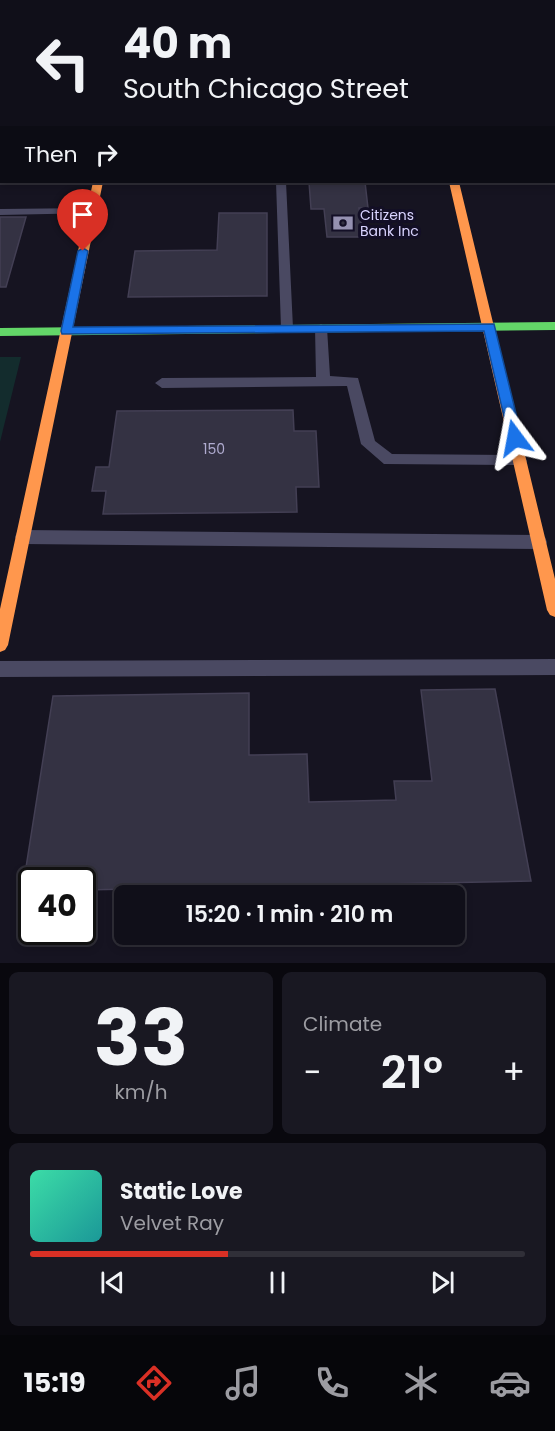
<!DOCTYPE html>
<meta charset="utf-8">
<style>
:root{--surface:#100f19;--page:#191822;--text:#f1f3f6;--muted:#9c9ca2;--line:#302f38;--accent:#d93025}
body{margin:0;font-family:Poppins,sans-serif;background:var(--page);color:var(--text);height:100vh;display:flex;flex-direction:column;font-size:22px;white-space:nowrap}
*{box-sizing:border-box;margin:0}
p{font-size:20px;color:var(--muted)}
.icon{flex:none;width:33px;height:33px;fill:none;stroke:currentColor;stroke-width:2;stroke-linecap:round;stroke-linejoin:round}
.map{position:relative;height:963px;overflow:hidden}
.details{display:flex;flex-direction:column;gap:9px;padding:9px;background:#09080e;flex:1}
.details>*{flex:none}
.guide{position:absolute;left:0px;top:0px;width:555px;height:183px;box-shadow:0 3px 9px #0003,0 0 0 2px var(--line);background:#100f19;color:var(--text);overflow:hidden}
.speed{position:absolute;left:18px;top:867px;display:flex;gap:12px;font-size:30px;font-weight:700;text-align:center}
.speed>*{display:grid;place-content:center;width:78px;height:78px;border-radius:50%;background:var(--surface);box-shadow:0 3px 9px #0003,0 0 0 2px var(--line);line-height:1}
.speed .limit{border:3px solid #111;border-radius:9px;background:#fff;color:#111}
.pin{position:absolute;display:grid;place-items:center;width:51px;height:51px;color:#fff;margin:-62px -26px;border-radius:50% 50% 50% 0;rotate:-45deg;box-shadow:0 0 6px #0007}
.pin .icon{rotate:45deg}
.me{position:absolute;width:66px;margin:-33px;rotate:347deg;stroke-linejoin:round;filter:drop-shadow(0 0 4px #0008)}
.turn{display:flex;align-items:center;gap:21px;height:126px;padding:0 24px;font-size:27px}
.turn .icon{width:78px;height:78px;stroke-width:2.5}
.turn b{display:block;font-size:42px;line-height:51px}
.then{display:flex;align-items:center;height:57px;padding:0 24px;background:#0003;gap:12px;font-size:22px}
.big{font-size:45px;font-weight:600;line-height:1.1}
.details .tile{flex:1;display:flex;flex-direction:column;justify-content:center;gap:9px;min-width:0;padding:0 21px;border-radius:9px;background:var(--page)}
.details .dial{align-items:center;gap:0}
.dial b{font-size:78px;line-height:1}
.song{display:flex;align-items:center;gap:18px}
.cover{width:72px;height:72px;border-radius:9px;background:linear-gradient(135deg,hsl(160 70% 55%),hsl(180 70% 35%))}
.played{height:6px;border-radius:3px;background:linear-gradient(90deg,var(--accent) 40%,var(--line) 40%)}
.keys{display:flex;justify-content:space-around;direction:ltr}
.heat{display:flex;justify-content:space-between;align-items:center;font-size:33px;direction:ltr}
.details .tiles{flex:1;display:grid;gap:9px;grid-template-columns:1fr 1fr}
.tile:last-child{grid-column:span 2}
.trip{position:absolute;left:114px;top:885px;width:351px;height:60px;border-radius:9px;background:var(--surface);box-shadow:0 3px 9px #0003,0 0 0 2px var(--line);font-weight:600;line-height:60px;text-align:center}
.tab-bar{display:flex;height:96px;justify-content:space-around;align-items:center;background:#06060a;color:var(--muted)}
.tab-bar .icon{width:42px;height:42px}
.tab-bar .selected{color:var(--accent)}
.tab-bar b{font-size:27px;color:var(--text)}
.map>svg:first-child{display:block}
.green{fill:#132c2d}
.building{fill:#343243;stroke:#433f54;stroke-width:1.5}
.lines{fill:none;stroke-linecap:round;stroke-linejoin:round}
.lane{fill:#4a4962;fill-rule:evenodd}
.street{fill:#4a4962;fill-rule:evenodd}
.fast{fill:#63d668;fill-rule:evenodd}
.slow{fill:#ff974d;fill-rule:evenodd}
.route{fill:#1a73e8;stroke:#114b97;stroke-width:1.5}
.labels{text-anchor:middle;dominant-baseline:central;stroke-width:6;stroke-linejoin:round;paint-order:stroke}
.far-poi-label{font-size:14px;fill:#d9d4ff;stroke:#130f26;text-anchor:start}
.number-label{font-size:14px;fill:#b0acd0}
</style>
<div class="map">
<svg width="555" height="963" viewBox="0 0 555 963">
<rect width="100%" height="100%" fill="#161421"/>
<path class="green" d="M 0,357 L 21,357 L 0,442 Z"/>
<path class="building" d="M 309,182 L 365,182 L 368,208 L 359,208 L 363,237 L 327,237 L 324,209 L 311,209 Z
M 219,213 L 267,213 L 267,296 L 128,297 L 135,251 L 217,250 Z
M 0,217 L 26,217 L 6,287 L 0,287 Z
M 293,410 L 294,431 L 316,431 L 319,487 L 296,487 L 297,512 L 103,514 L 106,491 L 92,491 L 96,467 L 109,467 L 117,411 Z
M 495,689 L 531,881 L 82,890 L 82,880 L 24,880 L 53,696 L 249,693 L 249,755 L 307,754 L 309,802 L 396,800 L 394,781 L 432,781 L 421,690 Z"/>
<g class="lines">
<path class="lane" d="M 187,0 L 195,0 L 195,2 L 187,2 Z
M 271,0 L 279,0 L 279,2 L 271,2 Z
M 535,0 L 543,0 L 544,2 L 536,2 Z
M 0,10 L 2,10 L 2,16 L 0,16 Z
M 554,28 L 555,29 L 555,37 L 554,36 Z
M 0,71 L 2,71 L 2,77 L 0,77 Z
M 276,182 L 286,182 L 293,328 L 287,332 L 281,328 Z
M 91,208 L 95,209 L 95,213 L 0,215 L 0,209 Z
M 321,324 L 327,328 L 330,376 L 358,378 L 375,441 L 392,454 L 520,455 L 525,457 L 527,461 L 525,465 L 384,464 L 361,444 L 347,386 L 162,388 L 155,383 L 162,378 L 316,377 L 315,328 Z
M 23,530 L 539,535 L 545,537 L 547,542 L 545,547 L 539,549 L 23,544 L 17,542 L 15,537 L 17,532 Z
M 555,659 L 555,675 L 0,677 L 0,661 Z"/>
<path class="street" d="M 401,0 L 417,0 L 418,2 L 401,2 Z
M 554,95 L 555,95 L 555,107 L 554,107 Z
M 0,100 L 2,100 L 2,112 L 0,112 Z"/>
<path class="fast" d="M 133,0 L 141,0 L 141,2 L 133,2 Z
M 555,322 L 555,330 L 0,336 L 0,328 Z"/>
<path class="slow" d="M 93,182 L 103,182 L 8,645 L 5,650 L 0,652 L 0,609 Z
M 449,182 L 459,182 L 555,579 L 555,617 L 550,615 L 547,610 Z"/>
</g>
<path class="route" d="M 83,248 L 88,251 L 73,327 L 494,324 L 522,438 L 515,443 L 509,438 L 484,331 L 62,334 L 61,331 L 78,251 Z"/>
<defs>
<g id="bank-bare" transform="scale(1.62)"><path d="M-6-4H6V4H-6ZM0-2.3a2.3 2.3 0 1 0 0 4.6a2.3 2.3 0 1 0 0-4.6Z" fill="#9591b1" stroke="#130f26" stroke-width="2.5" paint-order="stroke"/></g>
</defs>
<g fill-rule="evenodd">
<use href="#bank-bare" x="343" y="223"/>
</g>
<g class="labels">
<g class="far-poi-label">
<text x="360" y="215">Citizens<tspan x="360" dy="16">Bank Inc</tspan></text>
</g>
<g class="number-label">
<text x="214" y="449">150</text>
</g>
</g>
</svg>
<div class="speed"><div class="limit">40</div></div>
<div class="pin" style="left:83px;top:251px;background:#d93025"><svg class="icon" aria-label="arrive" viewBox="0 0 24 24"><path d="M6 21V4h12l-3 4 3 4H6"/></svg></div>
<svg class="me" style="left:515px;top:438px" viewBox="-20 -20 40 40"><path d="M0-17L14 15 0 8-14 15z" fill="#1a73e8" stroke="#fff" stroke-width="4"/></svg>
<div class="trip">15:20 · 1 min · 210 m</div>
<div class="guide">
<div class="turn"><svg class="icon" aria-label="left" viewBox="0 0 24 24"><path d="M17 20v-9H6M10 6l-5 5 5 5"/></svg><div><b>40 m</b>South Chicago Street</div></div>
<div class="then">Then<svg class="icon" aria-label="right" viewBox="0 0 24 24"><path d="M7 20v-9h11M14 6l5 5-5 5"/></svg></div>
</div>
</div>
<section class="details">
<div class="tiles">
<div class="tile dial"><b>33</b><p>km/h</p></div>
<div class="tile"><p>Climate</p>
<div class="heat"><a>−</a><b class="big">21°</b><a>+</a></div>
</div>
<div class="tile">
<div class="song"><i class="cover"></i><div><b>Static Love</b><p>Velvet Ray</p></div></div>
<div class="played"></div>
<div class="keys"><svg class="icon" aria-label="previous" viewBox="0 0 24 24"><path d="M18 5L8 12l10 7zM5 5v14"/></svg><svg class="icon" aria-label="pause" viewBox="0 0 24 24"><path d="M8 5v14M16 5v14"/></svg><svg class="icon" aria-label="next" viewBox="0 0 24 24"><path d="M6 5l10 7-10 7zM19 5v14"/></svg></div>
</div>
</div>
</section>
<nav class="tab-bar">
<b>15:19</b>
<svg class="icon selected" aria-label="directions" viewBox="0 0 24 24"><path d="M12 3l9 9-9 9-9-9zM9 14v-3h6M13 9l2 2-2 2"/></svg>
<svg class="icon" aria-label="music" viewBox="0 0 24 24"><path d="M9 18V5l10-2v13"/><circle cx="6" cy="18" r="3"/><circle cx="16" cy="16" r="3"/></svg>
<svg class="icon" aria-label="phone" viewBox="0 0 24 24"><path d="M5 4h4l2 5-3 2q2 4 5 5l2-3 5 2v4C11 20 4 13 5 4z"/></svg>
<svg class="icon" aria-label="climate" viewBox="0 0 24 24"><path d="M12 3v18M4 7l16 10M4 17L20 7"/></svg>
<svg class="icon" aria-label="car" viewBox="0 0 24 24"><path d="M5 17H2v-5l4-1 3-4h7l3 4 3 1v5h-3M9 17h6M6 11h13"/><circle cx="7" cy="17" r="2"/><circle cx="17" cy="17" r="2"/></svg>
</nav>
